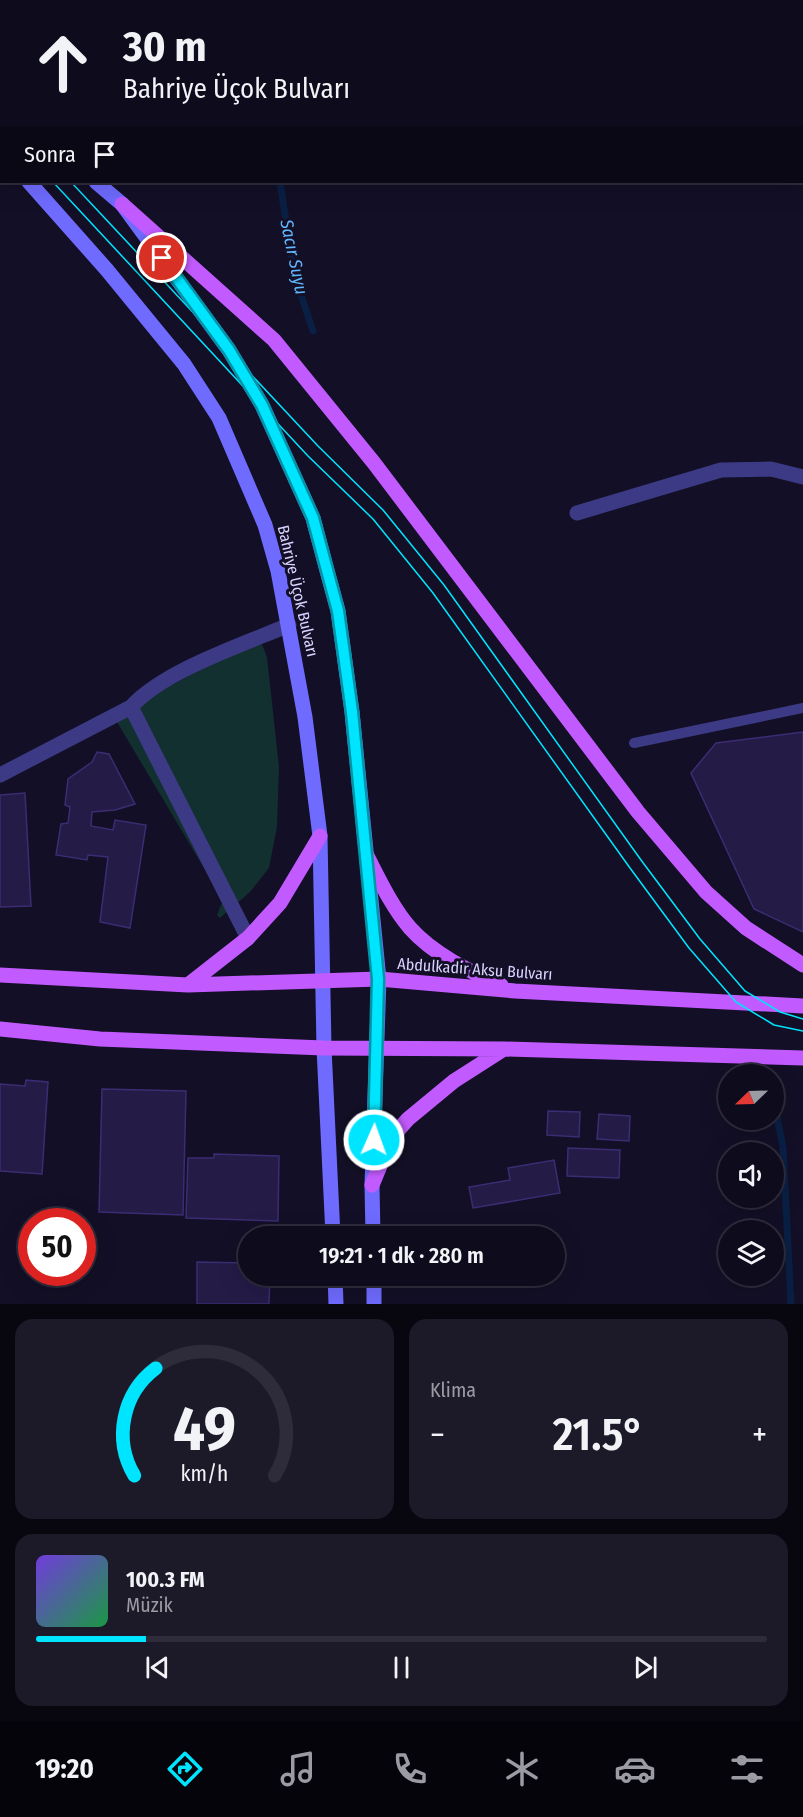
<!DOCTYPE html>
<html lang="tr">
<meta charset="utf-8">
<style>
:root{--surface:#0e0b1c;--page:#1c1929;--text:#f1f3f6;--muted:#9b9ba3;--line:#2e2b3b;--accent:#00e5ff}
body{margin:0;font-family:"Fira Sans Condensed",sans-serif;background:var(--page);color:var(--text);height:100vh;display:flex;flex-direction:column;font-size:22px;white-space:nowrap}
*{box-sizing:border-box;margin:0}
p{font-size:20px;color:var(--muted)}
.icon{flex:none;width:33px;height:33px;fill:none;stroke:currentColor;stroke-width:2;stroke-linecap:round;stroke-linejoin:round}
.map{position:relative;height:1304px;overflow:hidden}
.details{display:flex;flex-direction:column;gap:15px;padding:15px;background:#08060f;flex:1}
.details>*{flex:none}
.banner{position:absolute;left:0px;top:0px;width:804px;height:183px;box-shadow:0 6px 24px #0002,0 0 0 2px var(--line);background:#0e0b1c;color:var(--text);overflow:hidden}
.needle{width:39px;rotate:247deg}
.controls{position:absolute;left:718px;top:1064px;display:grid;gap:12px}
.controls a{display:grid;place-items:center;width:66px;height:66px;border-radius:50%;background:var(--surface);box-shadow:0 6px 24px #0002,0 0 0 2px var(--line);font-size:30px}
.speed{position:absolute;left:18px;top:1208px;display:flex;gap:12px;font-size:30px;font-weight:700;text-align:center}
.speed>*{display:grid;place-content:center;width:78px;height:78px;border-radius:50%;background:var(--surface);box-shadow:0 6px 24px #0002,0 0 0 2px var(--line);line-height:1}
.speed .limit{border:9px solid #d22;background:#fff;color:#111}
.pin{position:absolute;display:grid;place-items:center;width:51px;height:51px;color:#fff;margin:-26px;border:3px solid #fff;border-radius:50%;box-shadow:0 2px 6px #0007}
.me{position:absolute;width:66px;margin:-33px;rotate:2deg;stroke-linejoin:round;filter:drop-shadow(0 0 4px #0008)}
.turn{display:flex;align-items:center;gap:21px;height:126px;padding:0 24px;font-size:27px}
.turn .icon{width:78px;height:78px;stroke-width:2.5}
.turn b{display:block;font-size:42px;line-height:51px}
.then{display:flex;align-items:center;height:57px;padding:0 24px;background:#0003;gap:12px;font-size:22px}
.big{font-size:45px;font-weight:600;line-height:1.1}
.details .tile{flex:1;display:flex;flex-direction:column;justify-content:center;gap:9px;min-width:0;padding:0 21px;border-radius:18px;background:var(--page)}
.details .dial{align-items:center;gap:0}
.dial svg{height:156px;overflow:visible;fill:none;stroke:var(--line);stroke-width:7;stroke-linecap:round;text-anchor:middle}
.dial text{fill:var(--text);stroke:none}
.song{display:flex;align-items:center;gap:18px}
.cover{width:72px;height:72px;border-radius:9px;background:linear-gradient(135deg,hsl(260 70% 55%),hsl(140 70% 35%))}
.played{height:6px;border-radius:3px;background:linear-gradient(90deg,var(--accent) 15%,var(--line) 15%)}
.keys{display:flex;justify-content:space-around;direction:ltr}
.heat{display:flex;justify-content:space-between;align-items:center;font-size:33px;direction:ltr}
.details .tiles{flex:1;display:grid;gap:15px;grid-template-columns:1fr 1fr}
.tile:last-child{grid-column:span 2}
.trip{position:absolute;left:238px;top:1226px;width:327px;height:60px;border-radius:30px;background:var(--surface);box-shadow:0 6px 24px #0002,0 0 0 2px var(--line);font-weight:600;line-height:60px;text-align:center}
.menu{display:flex;height:96px;justify-content:space-around;align-items:center;background:#06040b;color:var(--muted)}
.menu .icon{width:42px;height:42px}
.menu .on{color:var(--accent)}
.menu b{font-size:27px;color:var(--text)}
.map>svg:first-child{display:block}
.green{fill:#12302f}
.lines{fill:none;stroke-linecap:round;stroke-linejoin:round}
.stream{stroke:#0a1f44;stroke-width:7}
.building{fill:#241b47;stroke:#3b2d73;stroke-width:1.5}
.lane{stroke:#3d3a85;stroke-width:10}
.street{stroke:#3d3a85;stroke-width:15}
.secondary{stroke:#6f6bff;stroke-width:15}
.primary{stroke:#c25bff;stroke-width:15}
.tram{stroke:#00e5ff;stroke-width:1.5}
.route-casing{stroke:#0095a6;stroke-width:15}
.route{stroke:#00e5ff;stroke-width:10}
.labels{text-anchor:middle;dominant-baseline:central;stroke-width:6;stroke-linejoin:round;paint-order:stroke}
.street-label{font-size:16px;fill:#d9d4ff;stroke:#130f26}
.water-label{font-size:18px;font-style:italic;fill:#62b6ff;stroke:#130f26}
</style>
<div class="map">
<svg width="803" height="1304" viewBox="0 0 803 1304">
<rect width="100%" height="100%" fill="#130f26"/>
<path class="green" d="M 259,637 L 267,657 L 279,767 L 277,827 L 269,868 L 250,892 L 220,918 L 217,915 L 223,900 L 114,717 Z"/>
<g class="lines">
<path class="stream" d="M 260,0 L 260,2
M 280,182 L 294,274 L 313,331
M 775,1108 L 783,1147 L 791,1304"/>
</g>
<path class="building" d="M 803,732 L 803,932 L 754,909 L 691,773 L 716,743 Z
M 97,752 L 109,754 L 135,804 L 115,810 L 92,812 L 91,826 L 113,830 L 115,820 L 146,825 L 130,928 L 100,922 L 108,857 L 88,855 L 87,860 L 56,855 L 61,824 L 68,823 L 70,807 L 65,805 L 68,779 L 92,762 Z
M 25,793 L 31,906 L 0,907 L 0,795 Z
M 26,1080 L 48,1082 L 42,1174 L 0,1171 L 0,1084 L 25,1086 Z
M 102,1089 L 186,1091 L 183,1215 L 99,1212 Z
M 548,1111 L 580,1112 L 579,1137 L 547,1135 Z
M 599,1114 L 630,1116 L 629,1141 L 597,1139 Z
M 568,1148 L 620,1150 L 619,1178 L 567,1176 Z
M 214,1154 L 279,1156 L 278,1221 L 186,1218 L 188,1158 L 214,1158 Z
M 554,1160 L 560,1193 L 473,1208 L 469,1187 L 510,1180 L 508,1168 Z
M 197,1262 L 249,1263 L 249,1275 L 270,1275 L 269,1304 L 197,1304 Z"/>
<g class="lines">
<path class="lane" d="M 634,743 L 803,708"/>
<path class="street" d="M 577,513 L 721,470 L 771,469 L 803,477
M 131,707 L 248,938
M 0,775 L 131,707 C 163,671 244,644 289,625"/>
<path class="secondary" d="M 0,80 L 2,81
M 0,150 L 2,152
M 29,182 L 107,270 L 184,364 L 219,418 L 265,525 L 278,571 L 305,717 L 320,836 L 324,1048 L 333,1236
M 96,182 L 122,204 L 229,350 L 262,405 L 313,518 L 326,567 L 338,611 L 352,712 L 379,979 L 372,1185 L 373,1236
M 335,1275 L 336,1304
M 374,1275 L 374,1304"/>
<path class="primary" d="M 122,204 L 274,340 L 374,463 L 638,812 L 706,892 L 746,928 L 803,965
M 367,856 C 380,881 392,907 410,928 C 434,955 469,971 501,985
M 0,975 L 188,985 L 379,979 L 515,991 L 803,1006
M 188,985 L 248,938 L 280,903 L 320,836
M 0,1029 L 100,1039 L 324,1048 L 505,1049 L 803,1058
M 372,1185 L 392,1137 L 408,1119 L 454,1081 L 504,1049"/>
<path class="tram" d="M 0,105 L 2,107
M 0,125 L 2,126
M 53,182 L 308,456 L 373,519 L 433,593 L 630,868 L 689,948 L 736,1002 L 774,1025 L 803,1031
M 71,182 L 318,446 L 383,510 L 444,585 L 641,860 L 700,939 L 745,991 L 780,1012 L 803,1019"/>
</g>
<g class="lines">
<g class="route-casing">
<path id="route" d="M 162,258 L 229,350 L 262,405 L 313,518 L 338,611 L 352,712 L 378,979 L 374,1140"/>
</g>
<use href="#route" class="route"/>
</g>
<g class="labels">
<g class="street-label">
<text transform="translate(298 591) rotate(77)">Bahriye Üçok Bulvarı</text>
<text transform="translate(475 969) rotate(4)">Abdulkadir Aksu Bulvarı</text>
</g>
<g class="water-label">
<text transform="translate(294 257) rotate(78)">Sacır Suyu</text>
</g>
</g>
</svg>
<div class="controls">
<a><svg class="needle" viewBox="-14 -14 28 28"><path d="M0-13l5 13h-10z" fill="#e53935"/><path d="M0 13l5-13h-10z" fill="#9b9ba3"/></svg></a>
<a><svg class="icon" aria-label="sound" viewBox="0 0 24 24"><path d="M4 9h4l5-4v14l-5-4H4zM17 9q2 3 0 6"/></svg></a>
<a><svg class="icon" aria-label="layers" viewBox="0 0 24 24"><path d="M12 4l9 5-9 5-9-5zM3 14l9 5 9-5"/></svg></a>
</div>
<div class="speed"><div class="limit">50</div></div>
<div class="pin" style="left:162px;top:258px;background:#d93025"><svg class="icon" aria-label="arrive" viewBox="0 0 24 24"><path d="M6 21V4h12l-3 4 3 4H6"/></svg></div>
<svg class="me" style="left:374px;top:1140px" viewBox="-20 -20 40 40"><circle r="17" fill="#00e5ff" stroke="#fff" stroke-width="3"/><path d="M0-11L8 9 0 5-8 9z" fill="#fff"/></svg>
<div class="trip">19:21 · 1 dk · 280 m</div>
<div class="banner">
<div class="turn"><svg class="icon" aria-label="ahead" viewBox="0 0 24 24"><path d="M12 20V5M6 11l6-6 6 6"/></svg><div><b>30 m</b>Bahriye Üçok Bulvarı</div></div>
<div class="then">Sonra<svg class="icon" aria-label="arrive" viewBox="0 0 24 24"><path d="M6 21V4h12l-3 4 3 4H6"/></svg></div>
</div>
</div>
<section class="details">
<div class="tiles">
<div class="tile dial"><svg viewBox="0 0 100 80">
<path d="M14 69A42 42 0 1 1 86 69"/>
<path d="M14 69A42 42 0 0 1 25 14" stroke="#00e5ff"/>
<text x="50" y="56" font-size="32" font-weight="700">49</text>
<text x="50" y="72" font-size="11">km/h</text>
</svg></div>
<div class="tile"><p>Klima</p>
<div class="heat"><a>−</a><b class="big">21.5°</b><a>+</a></div>
</div>
<div class="tile">
<div class="song"><i class="cover"></i><div><b>100.3 FM</b><p>Müzik</p></div></div>
<div class="played"></div>
<div class="keys"><svg class="icon" aria-label="previous" viewBox="0 0 24 24"><path d="M18 5L8 12l10 7zM5 5v14"/></svg><svg class="icon" aria-label="pause" viewBox="0 0 24 24"><path d="M8 5v14M16 5v14"/></svg><svg class="icon" aria-label="next" viewBox="0 0 24 24"><path d="M6 5l10 7-10 7zM19 5v14"/></svg></div>
</div>
</div>
</section>
<nav class="menu">
<b>19:20</b>
<svg class="icon on" aria-label="directions" viewBox="0 0 24 24"><path d="M12 3l9 9-9 9-9-9zM9 14v-3h6M13 9l2 2-2 2"/></svg>
<svg class="icon" aria-label="music" viewBox="0 0 24 24"><path d="M9 18V5l10-2v13"/><circle cx="6" cy="18" r="3"/><circle cx="16" cy="16" r="3"/></svg>
<svg class="icon" aria-label="phone" viewBox="0 0 24 24"><path d="M5 4h4l2 5-3 2q2 4 5 5l2-3 5 2v4C11 20 4 13 5 4z"/></svg>
<svg class="icon" aria-label="climate" viewBox="0 0 24 24"><path d="M12 3v18M4 7l16 10M4 17L20 7"/></svg>
<svg class="icon" aria-label="car" viewBox="0 0 24 24"><path d="M5 17H2v-5l4-1 3-4h7l3 4 3 1v5h-3M9 17h6M6 11h13"/><circle cx="7" cy="17" r="2"/><circle cx="17" cy="17" r="2"/></svg>
<svg class="icon" aria-label="filters" viewBox="0 0 24 24"><path d="M4 7h16M4 17h16"/><circle cx="9" cy="7" r="2"/><circle cx="15" cy="17" r="2"/></svg>
</nav>
